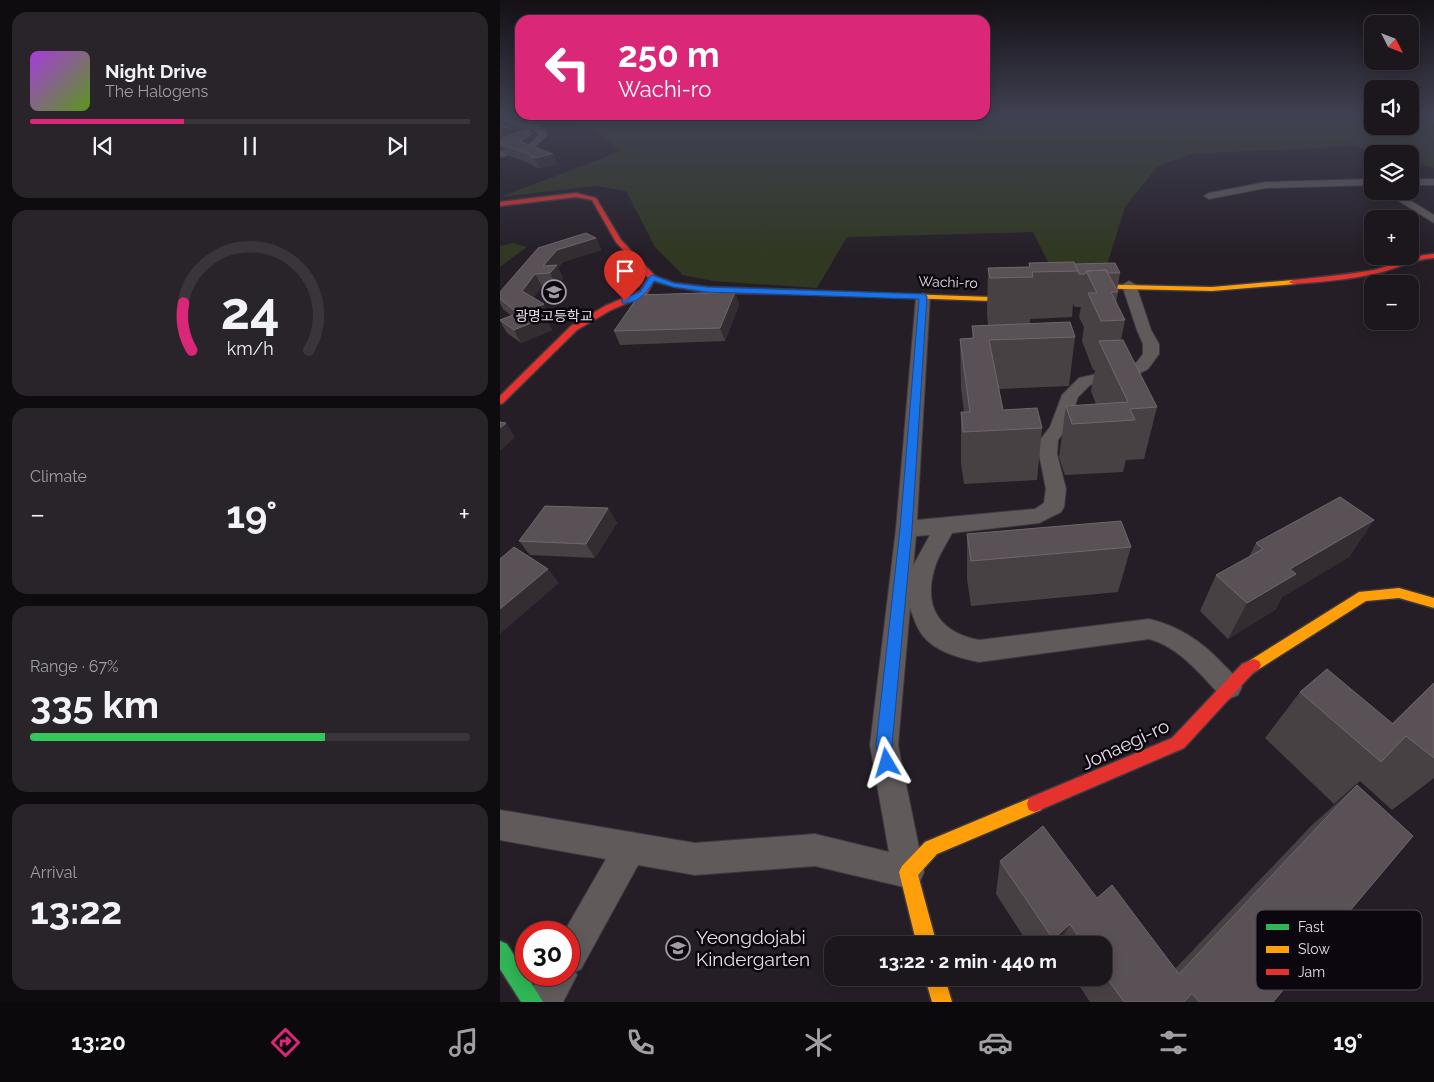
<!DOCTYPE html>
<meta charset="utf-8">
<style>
:root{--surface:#1c161d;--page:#29232a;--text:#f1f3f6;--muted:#a09fa4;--line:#3a353b;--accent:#db2777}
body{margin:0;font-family:Raleway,"Noto Sans KR",sans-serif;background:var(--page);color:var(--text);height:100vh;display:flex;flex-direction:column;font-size:19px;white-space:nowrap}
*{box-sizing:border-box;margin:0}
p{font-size:16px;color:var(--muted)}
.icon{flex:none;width:28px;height:28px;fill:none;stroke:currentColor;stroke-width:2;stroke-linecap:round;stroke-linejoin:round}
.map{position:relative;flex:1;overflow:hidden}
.side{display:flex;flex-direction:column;gap:12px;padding:12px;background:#0f0c10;width:500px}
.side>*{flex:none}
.hud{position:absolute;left:15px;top:15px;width:475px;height:105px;border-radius:15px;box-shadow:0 2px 12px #0003,0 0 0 1px var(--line);background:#db2777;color:#fff;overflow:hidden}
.needle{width:32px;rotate:132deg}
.controls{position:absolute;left:864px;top:15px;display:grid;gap:10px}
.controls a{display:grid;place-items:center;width:55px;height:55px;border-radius:10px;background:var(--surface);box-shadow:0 2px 12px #0003,0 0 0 1px var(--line);font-size:25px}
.speed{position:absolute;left:15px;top:921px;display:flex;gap:10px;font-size:25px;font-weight:700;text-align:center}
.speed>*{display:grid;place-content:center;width:65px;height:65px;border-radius:50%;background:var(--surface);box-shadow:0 2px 12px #0003,0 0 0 1px var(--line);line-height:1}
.speed .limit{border:8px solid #d22;background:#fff;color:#111}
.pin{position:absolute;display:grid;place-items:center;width:42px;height:42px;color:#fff;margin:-51px -21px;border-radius:50% 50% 50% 0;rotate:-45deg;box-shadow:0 0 5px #0007}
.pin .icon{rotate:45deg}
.me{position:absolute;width:55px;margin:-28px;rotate:353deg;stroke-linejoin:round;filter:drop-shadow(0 0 4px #0008)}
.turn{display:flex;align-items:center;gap:18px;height:105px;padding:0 20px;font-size:22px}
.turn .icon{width:65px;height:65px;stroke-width:2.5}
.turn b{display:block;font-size:35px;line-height:42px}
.big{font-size:38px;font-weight:700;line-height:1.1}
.side .widget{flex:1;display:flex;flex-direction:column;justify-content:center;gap:8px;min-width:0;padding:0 18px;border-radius:15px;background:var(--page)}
.side .dial{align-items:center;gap:0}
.dial svg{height:130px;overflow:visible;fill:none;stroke:var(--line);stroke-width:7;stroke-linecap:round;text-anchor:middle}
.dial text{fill:var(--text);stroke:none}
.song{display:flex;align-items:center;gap:15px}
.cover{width:60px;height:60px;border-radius:8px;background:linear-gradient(135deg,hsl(280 70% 55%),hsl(90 70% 35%))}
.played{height:5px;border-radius:2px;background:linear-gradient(90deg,var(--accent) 35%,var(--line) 35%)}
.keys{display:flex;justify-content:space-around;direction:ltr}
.heat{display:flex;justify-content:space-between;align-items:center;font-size:28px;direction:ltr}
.charge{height:8px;border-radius:4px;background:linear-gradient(90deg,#34c759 67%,var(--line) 0)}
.trip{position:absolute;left:324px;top:936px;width:288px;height:50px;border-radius:15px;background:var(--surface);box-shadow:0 2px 12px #0003,0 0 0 1px var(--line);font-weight:700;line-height:50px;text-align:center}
.tab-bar{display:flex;height:80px;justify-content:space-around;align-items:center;background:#0b090c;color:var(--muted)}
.tab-bar .icon{width:35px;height:35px}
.tab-bar .active{color:var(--accent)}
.tab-bar b{font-size:22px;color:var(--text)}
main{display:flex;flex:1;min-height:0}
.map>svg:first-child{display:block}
.green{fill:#303821}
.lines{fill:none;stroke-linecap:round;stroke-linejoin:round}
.street-casing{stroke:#3f3941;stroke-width:2}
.fast-casing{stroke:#3f3941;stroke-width:3}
.slow-casing{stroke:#3f3941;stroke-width:3}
.jam-casing{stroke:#3f3941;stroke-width:3}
.street{fill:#605a5b;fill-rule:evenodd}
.fast{fill:#30b455;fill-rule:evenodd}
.slow{fill:#ff9f0a;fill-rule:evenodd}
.jam{fill:#e5322d;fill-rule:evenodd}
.wall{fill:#484144}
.shaded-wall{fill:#332c31}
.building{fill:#595156;stroke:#6f676d}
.route{fill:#1a73e8;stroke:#114b97}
.labels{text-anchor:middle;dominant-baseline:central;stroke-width:5;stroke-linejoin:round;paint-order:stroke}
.far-street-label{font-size:14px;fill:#e5dce8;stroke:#0c070e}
.far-poi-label{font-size:14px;fill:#e5dce8;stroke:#0c070e}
.near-street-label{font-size:19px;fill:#e5dce8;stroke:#0c070e}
.near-poi-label{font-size:19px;fill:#e5dce8;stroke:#0c070e;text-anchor:start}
.key{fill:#0c070e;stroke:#4d474f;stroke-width:1}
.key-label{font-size:14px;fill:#e5dce8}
</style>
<main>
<section class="side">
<div class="widget">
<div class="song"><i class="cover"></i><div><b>Night Drive</b><p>The Halogens</p></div></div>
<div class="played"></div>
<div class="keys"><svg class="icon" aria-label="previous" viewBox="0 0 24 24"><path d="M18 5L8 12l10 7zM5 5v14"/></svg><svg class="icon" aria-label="pause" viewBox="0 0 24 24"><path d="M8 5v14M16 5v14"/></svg><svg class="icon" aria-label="next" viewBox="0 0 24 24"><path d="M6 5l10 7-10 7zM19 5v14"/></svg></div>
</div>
<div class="widget dial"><svg viewBox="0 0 100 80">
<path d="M14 69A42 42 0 1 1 86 69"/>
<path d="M14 69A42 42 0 0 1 9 40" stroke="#db2777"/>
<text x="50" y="56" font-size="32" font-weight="700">24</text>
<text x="50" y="72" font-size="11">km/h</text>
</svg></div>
<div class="widget"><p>Climate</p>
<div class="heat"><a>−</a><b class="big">19°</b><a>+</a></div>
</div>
<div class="widget"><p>Range · 67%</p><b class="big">335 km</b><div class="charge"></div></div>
<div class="widget"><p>Arrival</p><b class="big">13:22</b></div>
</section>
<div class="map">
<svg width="934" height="1002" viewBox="0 0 934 1002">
<rect width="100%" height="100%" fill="#251e27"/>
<path class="green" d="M 53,116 L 872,116 L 872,126 L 910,126 L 910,116 L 934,116 L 934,168 L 910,161 L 910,154 L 883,154 L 856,146 L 691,154 L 657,167 L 625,207 L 603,278 L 555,276 L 533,232 L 347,237 L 317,288 L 213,281 L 183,275 L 155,247 L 126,191 L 96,186 L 0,197 L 121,151 L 93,129 Z
M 13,243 L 27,247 L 0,267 L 0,246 Z"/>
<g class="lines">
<g class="street-casing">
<path id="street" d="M 0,117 L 42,127 L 48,135 L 31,150 L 0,157 L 0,151 L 25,146 L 39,135 L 34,130 L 0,121 Z
M 872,179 L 872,185 L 766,188 L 709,199 L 704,196 L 709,193 L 766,182 Z
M 910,179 L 934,179 L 934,185 L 910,185 Z
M 883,191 L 895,191 L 934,215 L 934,223 Z
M 629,281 L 636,285 L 651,330 L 659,344 L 659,354 L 648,369 L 638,374 L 590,385 L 578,397 L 567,428 L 558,440 L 557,454 L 566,489 L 564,507 L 561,512 L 539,523 L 452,533 C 447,543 440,553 436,564 C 422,604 437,632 479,640 L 649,619 C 679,626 701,641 722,663 C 730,671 737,677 742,687 L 738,695 L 729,699 L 720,695 C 700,674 679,647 649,639 L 479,662 C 460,658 436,652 423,636 C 417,629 413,616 410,608 L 398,745 L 424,872 L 419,883 L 408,888 L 315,866 L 195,875 L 138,865 L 81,969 L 75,972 L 77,975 L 63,1002 L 25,1002 L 39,975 L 69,975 L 69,932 L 64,932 L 106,859 L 0,840 L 0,810 L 195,843 L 315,834 L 389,852 L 370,745 L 396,529 L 416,297 L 423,293 L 430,297 L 417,520 L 535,509 L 544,503 L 546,489 L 539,454 L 540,440 L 550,427 L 562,395 L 579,378 L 627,367 L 636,363 L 643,354 L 643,344 L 637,330 L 622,285 ZM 430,535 L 414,564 L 413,568 L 416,536 Z"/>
</g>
<g class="fast-casing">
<path id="fast" d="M 0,941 L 7,944 L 43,1002 L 21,1002 L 0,969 Z"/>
</g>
<g class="slow-casing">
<path id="slow" d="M 793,280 L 796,280 L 796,284 L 712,291 L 582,288 L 578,286 L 582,284 L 712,287 Z
M 292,290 L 491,297 L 525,294 L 529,296 L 525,298 L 491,301 L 295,294 L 292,294 Z
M 899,588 L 934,598 L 934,608 L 899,598 L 866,601 L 759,669 L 754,671 L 749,669 L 747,665 L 749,661 L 859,592 Z
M 535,796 L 541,798 L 543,804 L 541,810 L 437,854 L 418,875 L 437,945 L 417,945 L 399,872 L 402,866 L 425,842 Z
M 425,978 L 445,978 L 452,1002 L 432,1002 Z"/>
</g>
<g class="jam-casing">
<path id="jam" d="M 76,193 L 96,198 L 121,240 L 155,276 L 174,283 L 207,287 L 295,290 L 299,292 L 295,294 C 248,293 198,296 154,281 L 146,295 L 111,310 L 77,330 L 3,403 L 0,404 L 0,396 L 71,326 L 105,306 L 140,291 L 148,278 L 116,242 L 92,200 L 76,197 L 0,206 L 0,202 Z
M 934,254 L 934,258 C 913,259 894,270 874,274 C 847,280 820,282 793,284 L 789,282 L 793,280 C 820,277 847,275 874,270 C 894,265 913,255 934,254 Z
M 754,659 L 759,661 L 761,665 L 759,669 L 752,674 L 684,748 L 535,812 L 529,810 L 527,804 L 529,798 L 672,738 L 742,664 Z"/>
</g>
<use href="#street" class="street"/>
<use href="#fast" class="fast"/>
<use href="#slow" class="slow"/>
<use href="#jam" class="jam"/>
</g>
<path class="wall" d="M 0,123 L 13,134 L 31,133 L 35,139 L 28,144 L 53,154 L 57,164 L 39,168 L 34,167 L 33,165 L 5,154 L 2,148 L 0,148 L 0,139 L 3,137 L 0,136 Z
M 96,238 L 101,250 L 63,262 L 58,268 L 63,278 L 56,285 L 42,286 L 33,298 L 51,317 L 46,319 L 52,330 L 21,343 L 7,333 L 0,321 L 12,316 L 3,309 L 0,303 L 0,292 Z
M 529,263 L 575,265 L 620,273 L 617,290 L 618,292 L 616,303 L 625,320 L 621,340 L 657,407 L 644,459 L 626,460 L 623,472 L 565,475 L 559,457 L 566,406 L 596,404 L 591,391 L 595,370 L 593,370 L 582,341 L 584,327 L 579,317 L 581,307 L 575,307 L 573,304 L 572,317 L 530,319 L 530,323 L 575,337 L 569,386 L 499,389 L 503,410 L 542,428 L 537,480 L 464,484 L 461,464 L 461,412 L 464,412 L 461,388 L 460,339 L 472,338 L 472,326 L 488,325 L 487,314 L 488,268 L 529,267 Z
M 235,292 L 239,305 L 225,341 L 120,345 L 114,331 Z
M 108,508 L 117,523 L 95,558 L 30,555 L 19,541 Z
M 874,520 L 849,557 L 782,597 L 775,610 L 728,639 L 700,611 L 716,575 L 749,557 L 756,543 Z
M 467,534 L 631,547 L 618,592 L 471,606 L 467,579 Z
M 934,682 L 934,778 L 892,810 L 860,781 L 834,804 L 765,738 L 800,692 L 892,723 Z
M 857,785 L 773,1002 L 590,1002 L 574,978 L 602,978 L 602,945 L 529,945 L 496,894 L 500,861 L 597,898 L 675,969 L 812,825 Z"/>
<path class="shaded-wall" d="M 0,116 L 11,116 L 1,119 Z
M 9,127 L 14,136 L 5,138 L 1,129 Z
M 30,131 L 31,134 L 32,133 L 35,139 L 25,146 L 22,140 L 26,133 Z
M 15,138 L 18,145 L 8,147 L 6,142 Z
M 53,154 L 57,164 L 39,168 L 34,158 Z
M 96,238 L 101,250 L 63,262 L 58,268 L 63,278 L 56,285 L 50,273 L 43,266 L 57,250 Z
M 35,274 L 42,286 L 29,304 L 22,291 Z
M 235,292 L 239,305 L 225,341 L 220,328 Z
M 44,304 L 51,317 L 46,319 L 52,330 L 21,343 L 14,330 L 32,309 Z
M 6,423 L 15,437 L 0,451 L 0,428 Z
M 108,508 L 117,523 L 95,558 L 86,544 Z
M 874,520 L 849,557 L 782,597 L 775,610 L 728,639 L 747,603 L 790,569 Z
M 48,569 L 59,583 L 0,634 L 0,609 Z
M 570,924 L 559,945 L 550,945 L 553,939 Z"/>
<path class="building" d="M 0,123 L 9,127 L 0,128 Z
M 25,129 L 30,131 L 26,133 L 32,133 L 22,140 L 15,138 L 6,142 L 0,142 L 0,139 Z
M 17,140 L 53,154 L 34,158 L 30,156 L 33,156 L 0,144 Z
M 86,233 L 96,238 L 57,250 L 43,266 L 57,265 L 50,273 L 35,274 L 22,291 L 44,304 L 32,309 L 45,317 L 14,330 L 0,320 L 18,313 L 0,299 L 0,292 L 38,248 Z
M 574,262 L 578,271 L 532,272 L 533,277 L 490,278 L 488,268 L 530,267 L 529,263 Z
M 615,263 L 620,273 L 608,273 L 606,270 L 586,271 L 585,274 L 579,274 L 575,264 Z
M 606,270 L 618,292 L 611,292 L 625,320 L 601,321 L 588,293 L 597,293 L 586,271 Z
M 235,292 L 220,328 L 114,331 L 139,295 Z
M 570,322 L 575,337 L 489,340 L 503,410 L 537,408 L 542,428 L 463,432 L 461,412 L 470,412 L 460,339 L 474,338 L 472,326 Z
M 623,340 L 657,407 L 630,409 L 635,420 L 572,424 L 566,406 L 628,402 L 599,341 Z
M 0,422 L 6,423 L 0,428 Z
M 840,497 L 874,520 L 790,569 L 796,574 L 747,603 L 716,575 L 763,549 L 756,543 Z
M 45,506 L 108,508 L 86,544 L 19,541 Z
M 621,521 L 631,547 L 471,561 L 467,534 Z
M 14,547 L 48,569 L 0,609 L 0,559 Z
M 827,669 L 893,724 L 934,683 L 934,758 L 906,736 L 881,762 L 800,692 Z
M 857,785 L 913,836 L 773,1002 L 699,1002 L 692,993 L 684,1002 L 624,1002 L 602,971 L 602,945 L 584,945 L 570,924 L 553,939 L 500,861 L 543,826 L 597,898 L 612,885 L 679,974 Z"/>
<linearGradient id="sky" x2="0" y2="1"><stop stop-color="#141015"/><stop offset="0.45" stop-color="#404152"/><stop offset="1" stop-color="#404152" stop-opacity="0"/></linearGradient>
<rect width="934" height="257" fill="url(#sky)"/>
<path class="route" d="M 152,275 L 174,283 L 207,287 L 423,294 L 427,296 L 412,529 L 392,745 L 395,763 L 393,769 L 387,771 L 382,769 L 376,745 L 400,529 L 419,299 L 207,292 L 173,287 L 154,281 C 147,292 138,304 122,303 L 122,299 L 140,292 L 150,276 Z"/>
<defs>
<g id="school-ring" transform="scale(1.25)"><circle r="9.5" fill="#0c070e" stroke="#a29aa4" stroke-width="1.5"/><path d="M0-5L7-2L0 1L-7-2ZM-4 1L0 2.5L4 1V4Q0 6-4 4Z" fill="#a29aa4"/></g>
</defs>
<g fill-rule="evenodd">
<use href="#school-ring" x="54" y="292"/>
<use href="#school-ring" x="178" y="948"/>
</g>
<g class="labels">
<g class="far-street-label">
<text transform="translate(448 282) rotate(2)">Wachi-ro</text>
</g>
<g class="far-poi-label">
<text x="54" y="316">광명고등학교</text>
</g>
<g class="near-street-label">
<text transform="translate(625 744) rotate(-25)">Jonaegi-ro</text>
</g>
<g class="near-poi-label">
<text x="196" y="937">Yeongdojabi<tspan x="196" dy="22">Kindergarten</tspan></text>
</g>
</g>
<rect x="756" y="910" width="166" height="80" rx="8" class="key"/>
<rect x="766" y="924" width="23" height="6" fill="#30b455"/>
<rect x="766" y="946" width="23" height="7" fill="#ff9f0a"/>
<rect x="766" y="969" width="23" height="6" fill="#e5322d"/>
<g class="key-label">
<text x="798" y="932">Fast</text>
<text x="798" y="954">Slow</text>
<text x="798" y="977">Jam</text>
</g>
</svg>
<div class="controls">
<a><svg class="needle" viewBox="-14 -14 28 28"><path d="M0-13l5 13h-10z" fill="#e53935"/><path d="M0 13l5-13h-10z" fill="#a09fa4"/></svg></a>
<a><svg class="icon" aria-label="sound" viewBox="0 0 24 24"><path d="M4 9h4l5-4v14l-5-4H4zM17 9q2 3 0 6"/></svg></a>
<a><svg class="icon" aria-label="layers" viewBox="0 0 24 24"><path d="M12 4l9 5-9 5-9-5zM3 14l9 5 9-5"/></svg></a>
<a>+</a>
<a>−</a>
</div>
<div class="speed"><div class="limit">30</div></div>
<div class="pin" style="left:125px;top:301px;background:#d93025"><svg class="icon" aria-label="arrive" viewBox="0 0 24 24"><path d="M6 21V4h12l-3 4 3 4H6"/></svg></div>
<svg class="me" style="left:387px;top:763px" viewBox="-20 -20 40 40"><path d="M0-17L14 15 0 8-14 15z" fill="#1a73e8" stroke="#fff" stroke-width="4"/></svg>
<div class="trip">13:22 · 2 min · 440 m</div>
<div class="hud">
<div class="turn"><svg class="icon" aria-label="left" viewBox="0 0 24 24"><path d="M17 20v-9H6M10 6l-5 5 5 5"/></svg><div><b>250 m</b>Wachi-ro</div></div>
</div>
</div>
</main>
<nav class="tab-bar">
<b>13:20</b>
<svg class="icon active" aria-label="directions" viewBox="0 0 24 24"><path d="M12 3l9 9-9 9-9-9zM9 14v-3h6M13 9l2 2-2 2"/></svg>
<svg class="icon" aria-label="music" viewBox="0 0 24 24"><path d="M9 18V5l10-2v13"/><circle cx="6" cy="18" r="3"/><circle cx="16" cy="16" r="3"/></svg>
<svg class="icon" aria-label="phone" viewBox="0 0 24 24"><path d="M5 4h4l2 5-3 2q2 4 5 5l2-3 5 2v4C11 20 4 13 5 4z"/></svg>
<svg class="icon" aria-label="climate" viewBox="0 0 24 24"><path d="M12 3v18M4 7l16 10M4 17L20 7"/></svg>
<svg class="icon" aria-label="car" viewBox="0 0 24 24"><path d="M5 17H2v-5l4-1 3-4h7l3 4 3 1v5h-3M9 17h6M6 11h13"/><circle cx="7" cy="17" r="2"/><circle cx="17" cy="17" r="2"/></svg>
<svg class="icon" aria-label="filters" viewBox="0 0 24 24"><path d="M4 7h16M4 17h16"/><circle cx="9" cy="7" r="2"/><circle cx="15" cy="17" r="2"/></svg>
<b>19°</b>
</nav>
